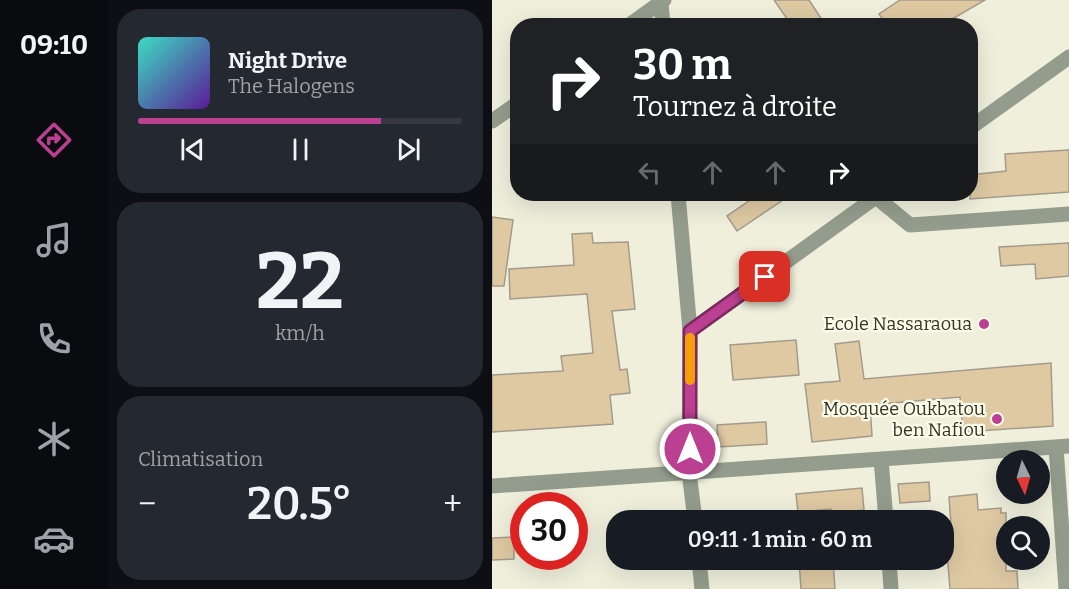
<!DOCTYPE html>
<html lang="fr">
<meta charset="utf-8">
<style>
:root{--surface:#171b24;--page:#242831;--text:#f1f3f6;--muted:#9ea1a6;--line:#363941;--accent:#bb4091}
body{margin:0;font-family:Bitter,serif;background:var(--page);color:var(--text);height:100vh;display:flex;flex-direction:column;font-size:22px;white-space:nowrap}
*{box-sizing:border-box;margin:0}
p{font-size:20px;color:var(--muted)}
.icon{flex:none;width:33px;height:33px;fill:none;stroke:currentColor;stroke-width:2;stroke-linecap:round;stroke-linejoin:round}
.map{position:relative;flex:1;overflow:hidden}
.drawer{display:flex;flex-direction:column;gap:9px;padding:9px;background:#0d0f14;width:384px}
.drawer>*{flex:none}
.hud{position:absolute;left:18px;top:18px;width:468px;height:183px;border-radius:24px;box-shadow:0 6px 24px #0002;background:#202124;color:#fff;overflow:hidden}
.needle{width:39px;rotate:175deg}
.controls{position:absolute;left:504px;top:450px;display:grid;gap:12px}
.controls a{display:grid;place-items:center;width:54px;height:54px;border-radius:50%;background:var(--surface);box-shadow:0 6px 24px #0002;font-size:30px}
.speed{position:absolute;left:18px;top:492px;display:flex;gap:12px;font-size:30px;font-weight:700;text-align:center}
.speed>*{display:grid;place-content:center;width:78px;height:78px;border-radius:50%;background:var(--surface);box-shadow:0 6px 24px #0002;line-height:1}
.speed .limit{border:9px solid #d22;background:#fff;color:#111}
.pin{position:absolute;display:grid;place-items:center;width:51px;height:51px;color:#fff;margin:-26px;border-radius:12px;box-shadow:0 3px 9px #0006}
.me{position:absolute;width:66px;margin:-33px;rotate:0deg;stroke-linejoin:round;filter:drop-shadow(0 0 4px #0008)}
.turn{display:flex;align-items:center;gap:21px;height:126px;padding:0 24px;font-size:27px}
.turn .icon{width:78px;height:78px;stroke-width:2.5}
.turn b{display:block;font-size:42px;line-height:51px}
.lanes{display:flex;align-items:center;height:57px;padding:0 24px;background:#0003;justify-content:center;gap:30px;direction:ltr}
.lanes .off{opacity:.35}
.big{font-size:45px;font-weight:600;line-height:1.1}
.drawer .widget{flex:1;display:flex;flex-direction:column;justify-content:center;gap:9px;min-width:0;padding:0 21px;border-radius:24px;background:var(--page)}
.drawer .dial{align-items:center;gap:0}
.dial b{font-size:78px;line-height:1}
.song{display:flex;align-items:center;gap:18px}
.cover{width:72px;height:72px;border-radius:9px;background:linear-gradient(135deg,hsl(170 70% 55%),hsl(270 70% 35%))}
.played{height:6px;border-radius:3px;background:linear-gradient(90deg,var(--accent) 75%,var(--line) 75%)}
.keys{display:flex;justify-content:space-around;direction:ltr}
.heat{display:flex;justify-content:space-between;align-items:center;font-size:33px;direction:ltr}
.trip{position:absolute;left:114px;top:510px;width:348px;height:60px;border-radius:24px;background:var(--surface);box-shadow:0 6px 24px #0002;font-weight:600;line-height:60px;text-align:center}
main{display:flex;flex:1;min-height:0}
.menu{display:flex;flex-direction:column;width:108px;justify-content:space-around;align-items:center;background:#090b0e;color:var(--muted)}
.menu .icon{width:42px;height:42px}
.menu .selected{color:var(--accent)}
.menu b{font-size:27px;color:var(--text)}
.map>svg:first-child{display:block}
.building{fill:#dec9a3;stroke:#a49b8b;stroke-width:1.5}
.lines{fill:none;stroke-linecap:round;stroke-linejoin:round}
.minor{stroke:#949d8d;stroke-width:15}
.route-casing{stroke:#7a2a5e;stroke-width:15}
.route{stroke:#bb4091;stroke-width:10}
.slow{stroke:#f59e0b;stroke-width:10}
.poi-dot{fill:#bb4091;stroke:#fcfce9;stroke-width:2}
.labels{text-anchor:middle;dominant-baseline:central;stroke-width:4.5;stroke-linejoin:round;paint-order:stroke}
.poi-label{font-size:18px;fill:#34342c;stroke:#fcfce9;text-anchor:end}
</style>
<main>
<nav class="menu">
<b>09:10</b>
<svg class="icon selected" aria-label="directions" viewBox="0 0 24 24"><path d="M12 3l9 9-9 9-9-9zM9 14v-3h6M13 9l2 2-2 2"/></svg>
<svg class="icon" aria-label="music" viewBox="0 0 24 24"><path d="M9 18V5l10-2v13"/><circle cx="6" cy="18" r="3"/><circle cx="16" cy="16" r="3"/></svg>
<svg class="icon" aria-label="phone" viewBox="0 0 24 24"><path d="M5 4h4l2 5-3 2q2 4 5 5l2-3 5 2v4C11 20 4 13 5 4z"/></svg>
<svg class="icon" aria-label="climate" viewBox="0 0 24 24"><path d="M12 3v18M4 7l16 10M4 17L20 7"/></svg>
<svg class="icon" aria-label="car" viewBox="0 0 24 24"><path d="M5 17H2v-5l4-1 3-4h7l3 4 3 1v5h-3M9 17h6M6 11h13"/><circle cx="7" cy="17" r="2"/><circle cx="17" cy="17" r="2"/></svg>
</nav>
<section class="drawer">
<div class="widget">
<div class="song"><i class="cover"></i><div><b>Night Drive</b><p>The Halogens</p></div></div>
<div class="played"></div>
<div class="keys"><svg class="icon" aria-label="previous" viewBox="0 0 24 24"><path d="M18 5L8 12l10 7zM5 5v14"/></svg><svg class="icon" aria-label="pause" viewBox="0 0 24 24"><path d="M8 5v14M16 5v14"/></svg><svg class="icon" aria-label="next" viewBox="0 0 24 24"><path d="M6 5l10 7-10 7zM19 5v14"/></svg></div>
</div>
<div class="widget dial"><b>22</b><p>km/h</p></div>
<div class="widget"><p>Climatisation</p>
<div class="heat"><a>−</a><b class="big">20.5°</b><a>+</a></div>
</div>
</section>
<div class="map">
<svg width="577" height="589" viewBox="0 0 577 589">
<rect width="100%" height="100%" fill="#efefdc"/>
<path class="building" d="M 282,0 L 317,0 L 334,26 L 300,26 Z
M 408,0 L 493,0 L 448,26 L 395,26 L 387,14 Z
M 577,150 L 577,192 L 478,199 L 478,175 L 514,171 L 513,154 Z
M 267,194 L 300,194 L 245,231 L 235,216 Z
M 0,217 L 21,220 L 12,286 L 0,286 Z
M 100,233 L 101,243 L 136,242 L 143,309 L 120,311 L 128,370 L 135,369 L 138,393 L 118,395 L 121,424 L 0,432 L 0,375 L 71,371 L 69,356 L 101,353 L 95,294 L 18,299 L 17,269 L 82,265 L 80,234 Z
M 577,243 L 577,276 L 544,279 L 543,264 L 509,266 L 507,247 Z
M 304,340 L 307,375 L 241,380 L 238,345 Z
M 367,341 L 372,379 L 559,363 L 561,426 L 471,432 L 468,397 L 378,405 L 380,436 L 320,442 L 313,384 L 348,381 L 343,344 Z
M 274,422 L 275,444 L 226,447 L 225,425 Z
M 437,482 L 438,501 L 408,503 L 406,484 Z
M 370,488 L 372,510 L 339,513 L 339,509 L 306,512 L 304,494 Z
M 485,494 L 486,510 L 509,508 L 509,513 L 514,513 L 514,571 L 525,571 L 526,589 L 458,589 L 454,541 L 460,540 L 457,497 Z
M 22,537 L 22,559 L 0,560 L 0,538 Z
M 307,560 L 341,560 L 343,589 L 309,589 Z"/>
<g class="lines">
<path class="minor" d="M 169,2 L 171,26
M 136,26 L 172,0
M 0,121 L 26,103
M 478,128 L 577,57
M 186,194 L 198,331 L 197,472 L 203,520
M 384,197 L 418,225 L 577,214
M 198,331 L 388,194
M 564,447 L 574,589
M 389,459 L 394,520
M 0,486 L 577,446
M 207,560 L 210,589
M 397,560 L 399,589"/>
</g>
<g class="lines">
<g class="route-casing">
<path id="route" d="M 198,449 L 198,331 L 273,277"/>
</g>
<use href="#route" class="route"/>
<path class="slow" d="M 198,380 L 198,338"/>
</g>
<g class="poi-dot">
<circle cx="492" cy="324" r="6"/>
<circle cx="505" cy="419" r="6"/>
</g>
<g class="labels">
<g class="poi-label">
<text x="480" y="324">Ecole Nassaraoua</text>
<text x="493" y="409">Mosquée Oukbatou<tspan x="493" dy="21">ben Nafiou</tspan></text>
</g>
</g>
</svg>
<div class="controls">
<a><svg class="needle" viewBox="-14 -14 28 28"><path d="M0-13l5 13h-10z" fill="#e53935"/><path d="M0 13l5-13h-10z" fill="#9ea1a6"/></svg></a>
<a><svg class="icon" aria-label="search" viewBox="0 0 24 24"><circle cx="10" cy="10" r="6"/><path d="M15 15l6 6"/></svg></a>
</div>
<div class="speed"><div class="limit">30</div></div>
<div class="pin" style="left:273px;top:277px;background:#d93025"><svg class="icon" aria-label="arrive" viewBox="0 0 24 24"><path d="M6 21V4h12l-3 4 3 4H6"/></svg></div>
<svg class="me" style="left:198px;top:449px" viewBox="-20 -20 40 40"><circle r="17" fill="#bb4091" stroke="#fff" stroke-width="3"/><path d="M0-11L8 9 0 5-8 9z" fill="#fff"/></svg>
<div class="trip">09:11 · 1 min · 60 m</div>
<div class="hud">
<div class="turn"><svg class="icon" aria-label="right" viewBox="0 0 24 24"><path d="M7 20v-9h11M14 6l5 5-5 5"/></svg><div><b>30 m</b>Tournez à droite</div></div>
<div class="lanes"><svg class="icon off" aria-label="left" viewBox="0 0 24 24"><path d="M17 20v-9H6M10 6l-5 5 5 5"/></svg><svg class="icon off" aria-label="ahead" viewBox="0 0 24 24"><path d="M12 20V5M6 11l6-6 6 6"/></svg><svg class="icon off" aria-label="ahead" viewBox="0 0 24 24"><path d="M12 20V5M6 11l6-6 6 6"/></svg><svg class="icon" aria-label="right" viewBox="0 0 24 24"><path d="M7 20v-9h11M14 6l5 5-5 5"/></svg></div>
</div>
</div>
</main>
